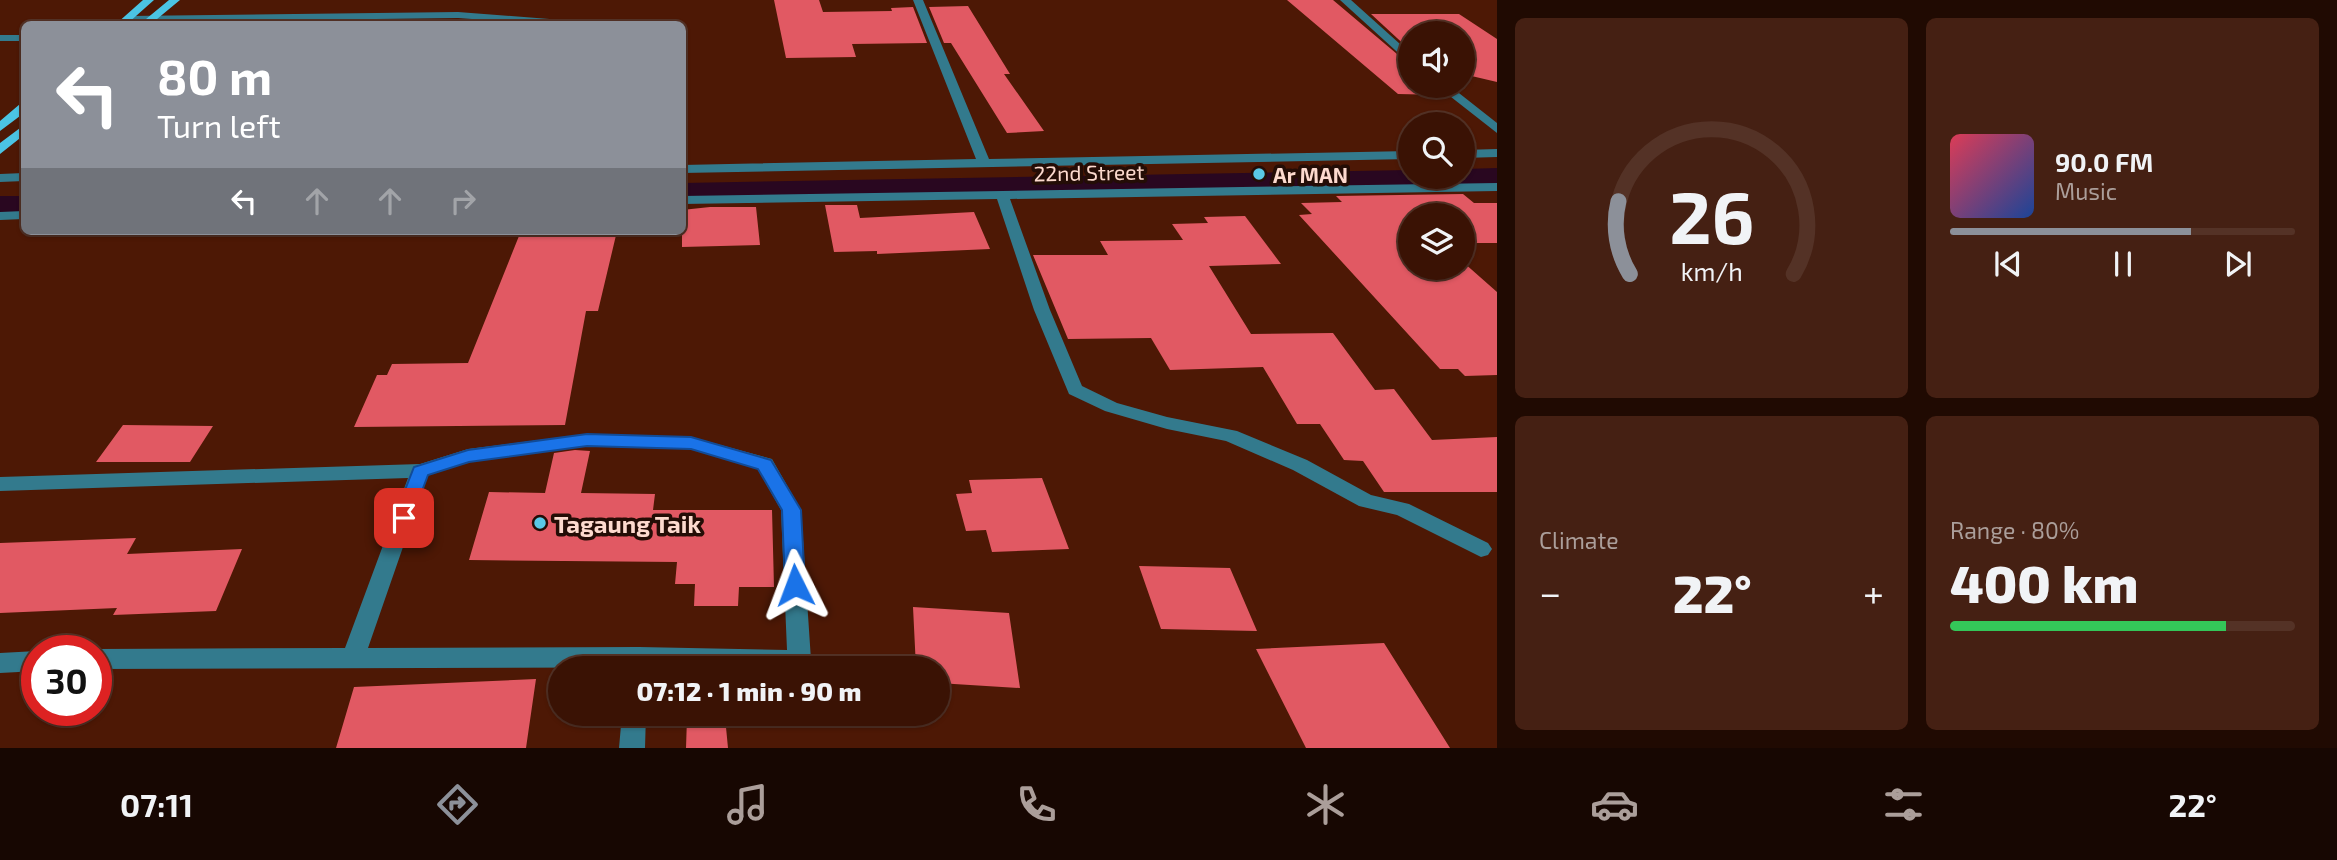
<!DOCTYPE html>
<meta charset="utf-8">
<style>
:root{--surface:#3a1204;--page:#452013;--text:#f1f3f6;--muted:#ab9e9a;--line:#543226;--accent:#8c9099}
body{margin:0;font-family:"Exo 2",sans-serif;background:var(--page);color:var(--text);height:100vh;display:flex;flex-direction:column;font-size:26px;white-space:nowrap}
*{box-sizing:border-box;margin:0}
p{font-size:23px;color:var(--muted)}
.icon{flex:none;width:38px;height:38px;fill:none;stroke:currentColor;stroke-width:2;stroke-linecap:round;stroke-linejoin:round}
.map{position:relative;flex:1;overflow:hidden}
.panel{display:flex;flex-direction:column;gap:18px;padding:18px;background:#200a02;width:840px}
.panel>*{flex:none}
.guide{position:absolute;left:21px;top:21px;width:665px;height:214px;border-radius:10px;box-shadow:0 2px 5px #0004,0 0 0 2px var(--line);background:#8c9099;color:#fff;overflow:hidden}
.controls{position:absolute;left:1398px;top:21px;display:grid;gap:14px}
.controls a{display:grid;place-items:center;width:77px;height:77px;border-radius:50%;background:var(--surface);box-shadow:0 2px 5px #0004,0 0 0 2px var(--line);font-size:35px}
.speed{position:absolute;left:21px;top:635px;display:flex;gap:14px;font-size:35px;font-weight:700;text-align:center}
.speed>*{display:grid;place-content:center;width:91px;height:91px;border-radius:50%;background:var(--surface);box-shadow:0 2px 5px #0004,0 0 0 2px var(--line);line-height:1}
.speed .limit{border:10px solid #d22;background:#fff;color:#111}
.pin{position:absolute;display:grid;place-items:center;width:60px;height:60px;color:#fff;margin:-30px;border-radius:14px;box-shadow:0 4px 10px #0006}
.me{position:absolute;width:77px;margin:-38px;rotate:357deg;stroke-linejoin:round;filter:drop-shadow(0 0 5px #0008)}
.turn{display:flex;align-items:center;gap:24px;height:147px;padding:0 21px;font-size:32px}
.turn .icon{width:91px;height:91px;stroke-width:2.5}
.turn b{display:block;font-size:49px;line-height:60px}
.lanes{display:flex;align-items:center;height:66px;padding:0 21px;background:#0003;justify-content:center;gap:35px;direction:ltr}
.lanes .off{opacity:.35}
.big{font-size:52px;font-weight:800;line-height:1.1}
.panel .card{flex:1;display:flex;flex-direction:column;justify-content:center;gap:10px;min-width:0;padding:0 24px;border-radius:10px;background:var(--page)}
.panel .dial{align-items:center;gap:0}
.dial svg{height:182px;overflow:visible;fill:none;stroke:var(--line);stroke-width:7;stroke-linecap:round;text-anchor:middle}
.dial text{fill:var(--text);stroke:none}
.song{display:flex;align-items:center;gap:21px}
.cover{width:84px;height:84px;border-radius:10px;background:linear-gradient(135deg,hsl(350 70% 55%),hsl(220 70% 35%))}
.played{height:7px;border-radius:4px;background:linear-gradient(90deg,var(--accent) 70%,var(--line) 70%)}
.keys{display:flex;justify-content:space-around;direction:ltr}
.heat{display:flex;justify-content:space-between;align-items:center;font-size:38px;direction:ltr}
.charge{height:10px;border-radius:5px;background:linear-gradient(90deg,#34c759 80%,var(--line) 0)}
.panel .tiles{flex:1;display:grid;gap:18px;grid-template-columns:repeat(2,1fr)}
.trip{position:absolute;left:548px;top:656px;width:402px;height:70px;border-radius:35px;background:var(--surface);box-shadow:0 2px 5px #0004,0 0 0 2px var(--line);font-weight:800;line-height:70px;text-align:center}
.tab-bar{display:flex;height:112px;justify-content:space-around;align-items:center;background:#170702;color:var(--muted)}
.tab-bar .icon{width:49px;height:49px}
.tab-bar .on{color:var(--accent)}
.tab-bar b{font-size:32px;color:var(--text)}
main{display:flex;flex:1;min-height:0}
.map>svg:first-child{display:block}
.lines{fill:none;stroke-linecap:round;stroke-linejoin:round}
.canal{fill:#290720;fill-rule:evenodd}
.building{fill:#e15963}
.minor{fill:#337a8d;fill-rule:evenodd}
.major{fill:#4bc4e4;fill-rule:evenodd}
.route{fill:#1a73e8;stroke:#114b97;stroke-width:2}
.poi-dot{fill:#5ac8e6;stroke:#240d06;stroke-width:2.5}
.labels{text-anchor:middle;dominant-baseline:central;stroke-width:7;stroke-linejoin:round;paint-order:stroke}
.far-street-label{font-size:21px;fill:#fddace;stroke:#240d06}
.far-poi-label{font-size:21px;font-weight:bold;fill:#fddace;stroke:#240d06;text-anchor:start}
.poi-label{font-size:24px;font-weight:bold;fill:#fddace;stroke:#240d06;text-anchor:start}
</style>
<main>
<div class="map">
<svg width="1497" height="748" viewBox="0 0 1497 748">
<rect width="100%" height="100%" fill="#4d1805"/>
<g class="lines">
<path class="canal" d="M 1497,168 L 1497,188 L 682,203 L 682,183 L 1410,170 L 1410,177 L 1463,177 L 1463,169 Z
M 0,196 L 24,196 L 24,216 L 0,216 Z"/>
</g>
<path class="building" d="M 774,0 L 819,0 L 823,12 L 892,11 L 891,8 L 913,7 L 927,43 L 852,44 L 856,57 L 786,58 Z
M 1287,0 L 1333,0 L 1410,65 L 1410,86 L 1435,86 L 1444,95 L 1398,94 Z
M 968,6 L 1010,74 L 1004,74 L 1044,131 L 1007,133 L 951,43 L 944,43 L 929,7 Z
M 1371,14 L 1459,14 L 1497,39 L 1497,82 L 1463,74 L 1463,33 L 1410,33 L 1410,50 Z
M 1463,194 L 1474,203 L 1497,203 L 1497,243 L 1463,243 L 1463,215 L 1410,215 L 1410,268 L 1463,268 L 1463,262 L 1497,292 L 1497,375 L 1465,376 L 1458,369 L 1440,369 L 1299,215 L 1312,214 L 1301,203 L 1342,202 L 1336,196 Z
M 825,205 L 857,205 L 860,218 L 974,212 L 990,249 L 877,254 L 877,251 L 834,252 Z
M 710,207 L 756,207 L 760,245 L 682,247 L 682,210 Z
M 1245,216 L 1281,264 L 1209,266 L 1251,334 L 1333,333 L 1375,390 L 1394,389 L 1432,440 L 1497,437 L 1497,492 L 1384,492 L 1363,461 L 1344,460 L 1320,424 L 1297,424 L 1263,367 L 1170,370 L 1151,338 L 1068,339 L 1033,255 L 1108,255 L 1100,241 L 1183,240 L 1172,224 L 1208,223 L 1204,217 Z
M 521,231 L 617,231 L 598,311 L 586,311 L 565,425 L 354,427 L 377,375 L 387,375 L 392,364 L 468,363 Z
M 123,425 L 213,426 L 190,462 L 96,462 Z
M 575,450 L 590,451 L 581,493 L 655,494 L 653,510 L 772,510 L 774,587 L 739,587 L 738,606 L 694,606 L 695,584 L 675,584 L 677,562 L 469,560 L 489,492 L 545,493 L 554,453 Z
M 1042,478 L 1069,549 L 992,552 L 986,530 L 966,531 L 956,494 L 972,493 L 969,480 Z
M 136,538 L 127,554 L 242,549 L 216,611 L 113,615 L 117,608 L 0,613 L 0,543 Z
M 1139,566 L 1230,568 L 1257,631 L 1161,629 Z
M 913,607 L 1009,613 L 1020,688 L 938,683 L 938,668 L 916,668 Z
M 1384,643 L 1450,748 L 1306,748 L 1256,649 Z
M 536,679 L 526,748 L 336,748 L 354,687 Z
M 725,717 L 728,748 L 686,748 L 687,718 Z"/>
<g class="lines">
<path class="minor" d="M 913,0 L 923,0 L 989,159 L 1410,151 L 1410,159 L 682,173 L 682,165 L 976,159 Z
M 1340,0 L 1351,0 L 1410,53 L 1410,61 L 1406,60 Z
M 458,12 L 575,21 L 580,24 L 542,24 L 458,18 L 128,22 L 123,19 L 128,16 Z
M 0,35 L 24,35 L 24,41 L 0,41 Z
M 1437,86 L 1450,86 L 1497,123 L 1497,133 Z
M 1497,149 L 1497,157 L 1463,158 L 1463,150 Z
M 24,173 L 24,181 L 0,182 L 0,174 Z
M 1497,183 L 1497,191 L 1010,199 L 1050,310 L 1082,386 L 1117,403 L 1167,417 L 1237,431 L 1307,460 L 1371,495 L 1409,504 L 1488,543 L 1492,549 L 1488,555 L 1481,557 L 1397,515 L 1359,506 L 1293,470 L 1226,441 L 1167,429 L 1105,411 L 1069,394 L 1034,310 L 997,199 L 682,204 L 682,196 Z
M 24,211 L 24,219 L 0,220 L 0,212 Z
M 587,434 L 691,437 L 772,459 L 801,510 L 811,660 L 807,667 L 96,669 L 96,651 L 91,651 L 96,649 L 345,648 L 408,478 L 0,491 L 0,477 L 420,464 L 468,449 ZM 587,446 L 691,449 L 758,469 L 781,510 L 787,650 L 639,647 L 368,648 L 428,475 L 469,462 Z
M 37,651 L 37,671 L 0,673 L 0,653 Z
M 622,714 L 646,714 L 645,748 L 619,748 Z"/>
<path class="major" d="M 143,0 L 154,0 L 127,24 L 116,24 Z
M 169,0 L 180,0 L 151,24 L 140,24 Z
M 20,104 L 24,104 L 24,113 L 0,131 L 0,121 Z
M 24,125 L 24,135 L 0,154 L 0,143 Z"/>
</g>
<path class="route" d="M 587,434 L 691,437 L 771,460 L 801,510 L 805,585 L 802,591 L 795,593 L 788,591 L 785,585 L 782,510 L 758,469 L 691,449 L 587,446 L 469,462 L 428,475 L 410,523 L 397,523 L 394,518 L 414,467 L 468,450 Z"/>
<g class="poi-dot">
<circle cx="1259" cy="174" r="7"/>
<circle cx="540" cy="523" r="7"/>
</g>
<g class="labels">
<g class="far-street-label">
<text transform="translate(1089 172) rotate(-1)">22nd Street</text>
</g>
<g class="far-poi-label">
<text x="1273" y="174">Ar MAN</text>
</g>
<g class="poi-label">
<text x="554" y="523">Tagaung Taik</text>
</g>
</g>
</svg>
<div class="controls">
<a><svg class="icon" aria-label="sound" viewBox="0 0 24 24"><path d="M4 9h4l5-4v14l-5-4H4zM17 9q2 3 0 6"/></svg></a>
<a><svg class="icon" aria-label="search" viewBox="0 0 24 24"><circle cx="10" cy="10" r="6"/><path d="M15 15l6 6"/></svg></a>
<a><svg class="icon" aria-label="layers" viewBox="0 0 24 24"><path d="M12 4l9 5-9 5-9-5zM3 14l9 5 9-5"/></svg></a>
</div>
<div class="speed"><div class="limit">30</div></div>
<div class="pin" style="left:404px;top:518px;background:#d93025"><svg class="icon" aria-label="arrive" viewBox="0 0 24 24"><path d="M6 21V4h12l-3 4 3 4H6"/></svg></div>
<svg class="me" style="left:795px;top:585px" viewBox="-20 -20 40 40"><path d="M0-17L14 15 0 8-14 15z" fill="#1a73e8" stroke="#fff" stroke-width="4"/></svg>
<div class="trip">07:12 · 1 min · 90 m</div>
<div class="guide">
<div class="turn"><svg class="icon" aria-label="left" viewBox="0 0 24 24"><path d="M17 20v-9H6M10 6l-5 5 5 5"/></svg><div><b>80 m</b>Turn left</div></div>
<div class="lanes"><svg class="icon" aria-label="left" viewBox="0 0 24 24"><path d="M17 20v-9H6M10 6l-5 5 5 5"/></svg><svg class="icon off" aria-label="ahead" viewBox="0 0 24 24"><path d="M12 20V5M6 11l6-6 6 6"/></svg><svg class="icon off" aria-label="ahead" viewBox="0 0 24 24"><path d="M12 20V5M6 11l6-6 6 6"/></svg><svg class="icon off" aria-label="right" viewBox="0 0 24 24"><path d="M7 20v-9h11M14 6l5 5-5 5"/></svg></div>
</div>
</div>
<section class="panel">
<div class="tiles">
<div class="card dial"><svg viewBox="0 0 100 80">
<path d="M14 69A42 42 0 1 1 86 69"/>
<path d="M14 69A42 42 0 0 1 9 37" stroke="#8c9099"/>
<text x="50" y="56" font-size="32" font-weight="700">26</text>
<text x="50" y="72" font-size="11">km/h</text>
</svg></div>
<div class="card">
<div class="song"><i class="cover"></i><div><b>90.0 FM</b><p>Music</p></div></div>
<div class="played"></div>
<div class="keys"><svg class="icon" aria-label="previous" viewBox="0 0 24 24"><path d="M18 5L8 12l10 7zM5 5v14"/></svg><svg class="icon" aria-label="pause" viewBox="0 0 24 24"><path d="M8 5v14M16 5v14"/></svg><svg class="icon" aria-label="next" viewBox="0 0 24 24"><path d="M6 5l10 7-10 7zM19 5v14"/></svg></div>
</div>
<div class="card"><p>Climate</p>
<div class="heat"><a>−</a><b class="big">22°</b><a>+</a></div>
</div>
<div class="card"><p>Range · 80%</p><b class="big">400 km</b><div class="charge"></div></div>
</div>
</section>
</main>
<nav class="tab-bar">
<b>07:11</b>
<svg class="icon on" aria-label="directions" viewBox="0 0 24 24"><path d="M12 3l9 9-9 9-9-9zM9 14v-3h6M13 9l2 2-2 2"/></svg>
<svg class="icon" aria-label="music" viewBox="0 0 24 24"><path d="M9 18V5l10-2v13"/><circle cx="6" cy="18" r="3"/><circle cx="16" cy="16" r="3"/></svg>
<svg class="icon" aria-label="phone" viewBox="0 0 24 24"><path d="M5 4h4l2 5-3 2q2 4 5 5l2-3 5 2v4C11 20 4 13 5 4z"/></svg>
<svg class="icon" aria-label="climate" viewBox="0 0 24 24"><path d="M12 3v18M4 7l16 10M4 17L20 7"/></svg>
<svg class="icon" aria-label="car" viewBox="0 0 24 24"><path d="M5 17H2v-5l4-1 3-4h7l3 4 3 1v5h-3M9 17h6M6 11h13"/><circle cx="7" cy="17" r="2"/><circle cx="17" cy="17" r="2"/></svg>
<svg class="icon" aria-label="filters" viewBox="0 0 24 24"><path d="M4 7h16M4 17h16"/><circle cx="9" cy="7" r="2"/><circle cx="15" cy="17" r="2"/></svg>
<b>22°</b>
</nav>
